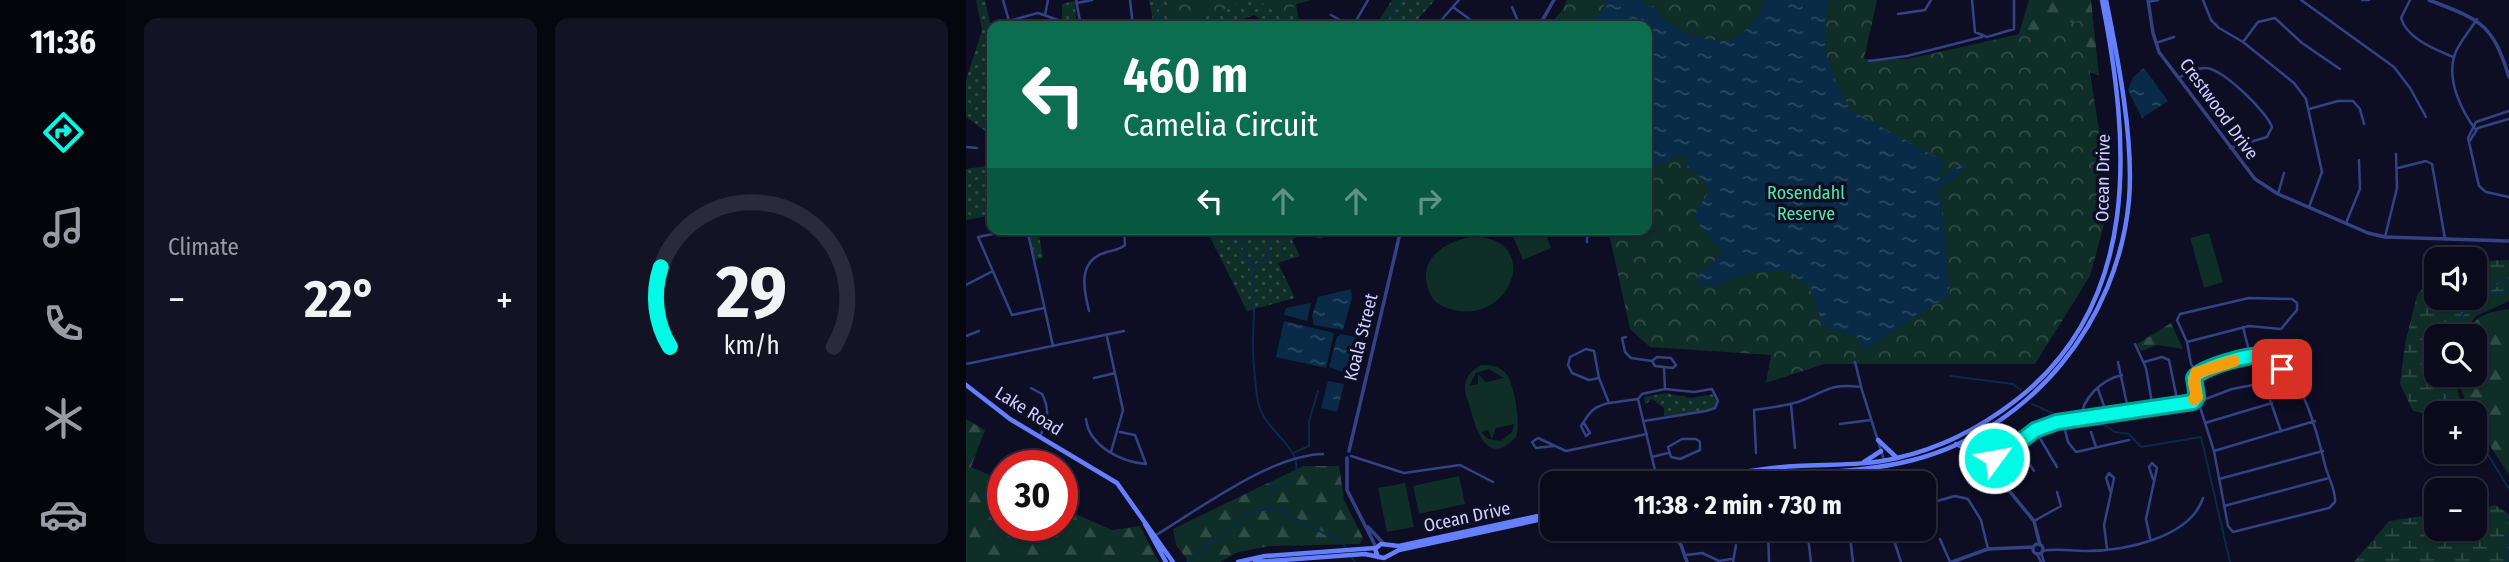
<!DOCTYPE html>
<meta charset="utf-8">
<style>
:root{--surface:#0a0a1b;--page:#131324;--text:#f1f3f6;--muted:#999aa3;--line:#2a2b3a;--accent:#00fae5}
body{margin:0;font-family:"Fira Sans Condensed",sans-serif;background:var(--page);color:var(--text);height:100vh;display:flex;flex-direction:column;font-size:26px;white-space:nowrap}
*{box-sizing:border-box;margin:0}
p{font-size:23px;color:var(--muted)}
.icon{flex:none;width:38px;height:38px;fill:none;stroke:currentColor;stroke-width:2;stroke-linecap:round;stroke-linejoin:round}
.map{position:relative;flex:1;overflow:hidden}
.side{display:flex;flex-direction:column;gap:18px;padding:18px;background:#06060f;width:840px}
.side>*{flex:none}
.top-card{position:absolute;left:21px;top:21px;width:665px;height:214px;border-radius:14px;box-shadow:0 2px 5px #0004,0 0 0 2px var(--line);background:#0b6e4f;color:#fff;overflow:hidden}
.buttons{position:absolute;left:1458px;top:247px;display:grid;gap:14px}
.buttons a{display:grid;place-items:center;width:63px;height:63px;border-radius:14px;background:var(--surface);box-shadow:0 2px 5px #0004,0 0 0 2px var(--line);font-size:35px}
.speed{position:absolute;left:21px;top:450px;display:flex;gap:14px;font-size:35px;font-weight:700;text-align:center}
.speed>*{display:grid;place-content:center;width:91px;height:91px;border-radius:50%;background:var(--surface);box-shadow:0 2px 5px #0004,0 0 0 2px var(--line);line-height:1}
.speed .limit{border:10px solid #d22;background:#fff;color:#111}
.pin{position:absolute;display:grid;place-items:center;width:60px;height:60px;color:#fff;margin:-30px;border-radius:14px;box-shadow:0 4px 10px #0006}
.me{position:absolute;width:77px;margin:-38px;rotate:58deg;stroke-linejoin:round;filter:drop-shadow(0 0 5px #0008)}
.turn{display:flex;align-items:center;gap:24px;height:147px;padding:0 21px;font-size:32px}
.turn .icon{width:91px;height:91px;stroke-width:2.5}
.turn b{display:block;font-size:49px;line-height:60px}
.lanes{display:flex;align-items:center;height:66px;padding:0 21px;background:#0003;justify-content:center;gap:35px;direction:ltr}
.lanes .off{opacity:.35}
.big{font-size:52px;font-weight:700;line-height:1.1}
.side .card{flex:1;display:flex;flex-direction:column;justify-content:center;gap:10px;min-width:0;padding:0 24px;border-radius:14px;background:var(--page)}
.side .dial{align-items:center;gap:0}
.dial svg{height:182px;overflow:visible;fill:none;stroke:var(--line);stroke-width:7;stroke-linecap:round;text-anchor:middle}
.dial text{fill:var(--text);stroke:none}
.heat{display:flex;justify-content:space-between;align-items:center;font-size:38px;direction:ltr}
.side .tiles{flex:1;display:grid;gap:18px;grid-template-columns:repeat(2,1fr)}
.trip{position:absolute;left:574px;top:471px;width:396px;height:70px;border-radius:14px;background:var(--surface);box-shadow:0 2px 5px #0004,0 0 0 2px var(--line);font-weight:700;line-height:70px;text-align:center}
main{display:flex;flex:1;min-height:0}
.dock{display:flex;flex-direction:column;width:126px;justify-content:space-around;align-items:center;background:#04040b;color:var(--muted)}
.dock .icon{width:49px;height:49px}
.dock .current{color:var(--accent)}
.dock b{font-size:32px;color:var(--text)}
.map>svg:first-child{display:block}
.grass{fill:url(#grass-dots)}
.forest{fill:url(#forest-firs)}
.wetland{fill:url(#wetland-marsh)}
.park{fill:url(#park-crowns)}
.garden{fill:#0f2e27;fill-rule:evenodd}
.water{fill:url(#water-ripples)}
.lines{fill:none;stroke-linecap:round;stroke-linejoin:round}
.stream{stroke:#092b47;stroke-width:2}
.minor{stroke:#354185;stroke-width:2.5}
.tertiary{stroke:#354185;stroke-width:3.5}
.secondary{stroke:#667fff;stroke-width:4.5}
.route-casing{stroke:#00a295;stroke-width:18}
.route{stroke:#00fae5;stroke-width:12}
.slow{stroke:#f59e0b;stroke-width:12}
.labels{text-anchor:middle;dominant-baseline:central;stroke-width:7;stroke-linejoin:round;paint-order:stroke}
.street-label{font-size:18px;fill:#cfd2ff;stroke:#0d0d24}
.park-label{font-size:18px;fill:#54e6a7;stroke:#0d0d24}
</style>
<main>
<nav class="dock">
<b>11:36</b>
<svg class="icon current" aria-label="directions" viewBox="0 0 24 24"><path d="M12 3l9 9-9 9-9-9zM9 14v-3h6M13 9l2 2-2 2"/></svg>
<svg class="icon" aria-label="music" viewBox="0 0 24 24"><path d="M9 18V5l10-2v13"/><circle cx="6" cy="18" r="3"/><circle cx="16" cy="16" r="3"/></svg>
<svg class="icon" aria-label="phone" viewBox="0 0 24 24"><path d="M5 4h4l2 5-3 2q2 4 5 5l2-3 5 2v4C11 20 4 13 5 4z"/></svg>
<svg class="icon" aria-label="climate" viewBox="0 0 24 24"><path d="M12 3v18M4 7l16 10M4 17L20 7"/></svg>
<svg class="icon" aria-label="car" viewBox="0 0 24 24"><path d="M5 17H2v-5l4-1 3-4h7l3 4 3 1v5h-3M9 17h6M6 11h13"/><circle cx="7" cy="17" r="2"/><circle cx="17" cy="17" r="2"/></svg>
</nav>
<section class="side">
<div class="tiles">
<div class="card"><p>Climate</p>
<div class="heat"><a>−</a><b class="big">22°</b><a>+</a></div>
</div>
<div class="card dial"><svg viewBox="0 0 100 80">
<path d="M14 69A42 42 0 1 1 86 69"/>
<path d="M14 69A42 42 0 0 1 10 34" stroke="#00fae5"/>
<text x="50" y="56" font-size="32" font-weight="700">29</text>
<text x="50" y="72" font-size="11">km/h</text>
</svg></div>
</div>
</section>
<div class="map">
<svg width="1543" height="562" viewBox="0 0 1543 562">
<defs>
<pattern id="grass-dots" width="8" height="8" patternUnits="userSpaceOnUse" patternTransform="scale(1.75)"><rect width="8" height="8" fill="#0f2e27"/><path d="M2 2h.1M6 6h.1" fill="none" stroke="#314b47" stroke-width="1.8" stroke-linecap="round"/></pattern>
<pattern id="forest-firs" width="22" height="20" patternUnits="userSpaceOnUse" patternTransform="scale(1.75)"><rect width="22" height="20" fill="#0f2e27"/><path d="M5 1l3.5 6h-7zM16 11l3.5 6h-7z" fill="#314b47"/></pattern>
<pattern id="wetland-marsh" width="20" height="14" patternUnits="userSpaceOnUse" patternTransform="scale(1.75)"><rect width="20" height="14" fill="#0f2e27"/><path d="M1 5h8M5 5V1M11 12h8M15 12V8" fill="none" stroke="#314b47"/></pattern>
<pattern id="park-crowns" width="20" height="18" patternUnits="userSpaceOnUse" patternTransform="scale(1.75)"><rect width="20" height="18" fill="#0f2e27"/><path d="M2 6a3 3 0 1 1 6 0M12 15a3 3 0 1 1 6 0" fill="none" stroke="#314b47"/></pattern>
<pattern id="water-ripples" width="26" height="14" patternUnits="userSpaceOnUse" patternTransform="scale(1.75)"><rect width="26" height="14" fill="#092b47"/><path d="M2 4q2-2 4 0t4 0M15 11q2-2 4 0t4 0" fill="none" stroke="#2c4963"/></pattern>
</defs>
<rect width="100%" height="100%" fill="#0d0d24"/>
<path class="grass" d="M 10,0 L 19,0 L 26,32 L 26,136 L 0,117 L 0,80 L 16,30 Z
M 183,0 L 345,0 L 330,4 L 334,26 L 304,26 L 288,15 L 260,26 L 188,26 Z
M 426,0 L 469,0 L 446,26 L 409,26 Z
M 109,1 L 110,19 L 97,20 L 101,26 L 80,26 L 96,20 L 96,4 Z
M 26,165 L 26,215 L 0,220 L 0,169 Z
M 60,229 L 72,229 L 77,258 L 68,260 Z
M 240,229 L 368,229 L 355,239 L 337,233 L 326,240 L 334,256 L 312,263 L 329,298 L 281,311 Z
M 700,393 L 725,398 L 747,394 L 751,403 L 749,407 L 722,415 L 698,416 L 698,408 L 686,399 L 679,405 L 678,397 Z"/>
<path class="forest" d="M 1063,0 L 1125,0 L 1133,76 L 1051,40 Z
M 1543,309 L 1543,475 L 1509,423 L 1508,413 L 1503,413 L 1491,375 L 1508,374 L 1508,336 L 1500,336 C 1508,315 1523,312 1543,309 Z
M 1205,323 L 1217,349 L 1192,345 L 1175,351 L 1171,344 Z
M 0,419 L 19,430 L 5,467 L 37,481 L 37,525 L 96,525 L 96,508 L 146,530 L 174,526 L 193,562 L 0,562 Z
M 337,466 L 373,466 L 378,500 L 397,538 L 394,544 L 304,546 L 272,552 L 254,562 L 223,562 L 210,545 L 207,529 Z"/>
<path class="wetland" d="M 1543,260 L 1543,301 L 1510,316 L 1494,336 L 1470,336 L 1470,374 L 1487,375 L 1498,413 L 1470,415 L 1447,411 L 1434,384 L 1439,344 L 1451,295 L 1470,272 L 1470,298 L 1508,298 L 1509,261 Z
M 1529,505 L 1543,514 L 1543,562 L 1388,562 L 1423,521 L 1470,514 L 1470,528 L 1508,528 L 1509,508 Z"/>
<path class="park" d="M 200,0 L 281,0 L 217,26 L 206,26 Z
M 292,0 L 345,0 L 330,4 L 317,18 Z
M 601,0 L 911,0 L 898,59 L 942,59 L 1116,20 L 1144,202 L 1124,276 L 1069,364 L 858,364 L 800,383 L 805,355 L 684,347 L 664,329 L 642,229 L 681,229 L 681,26 L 581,26 L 595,12 Z"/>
<path class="garden" d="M 544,229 L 578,229 L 585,248 L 557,260 Z
M 1243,233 L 1257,282 L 1238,288 L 1224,238 Z
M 510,236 C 579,242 542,330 481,308 C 469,304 464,297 461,285 C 453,255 485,239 510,236 Z
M 515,365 C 525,365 535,366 541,375 C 549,387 555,425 550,437 C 521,468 510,430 504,407 C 502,401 498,392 499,386 C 500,375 507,370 515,365 ZM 523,369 L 538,378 L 520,382 L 512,374 L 512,384 L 503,386 L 510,373 ZM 548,424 L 546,432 L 535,441 L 522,439 L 515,432 L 522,430 L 526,439 L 530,428 Z
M 493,476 L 499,504 L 453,514 L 447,486 Z
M 439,483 L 448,527 L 421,532 L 412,488 Z"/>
<path class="water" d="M 639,0 L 678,0 L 679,4 L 687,6 C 703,31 734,41 762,41 C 781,34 791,18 799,0 L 863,0 C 858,20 857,45 863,65 C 867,80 879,94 884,110 L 979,162 L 971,180 L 997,164 L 1000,167 L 970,192 L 975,201 L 984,294 L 899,350 L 889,336 L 858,327 L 843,287 L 821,271 L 779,273 L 751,286 L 734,285 L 730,278 L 755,254 L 756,250 L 735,228 L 728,216 L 743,191 L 735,178 L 721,167 L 719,156 L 713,155 L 689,167 L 681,153 L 681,26 L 618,26 L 637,11 Z
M 1178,68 L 1202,101 L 1176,118 L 1162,90 L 1167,77 Z
M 385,289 L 386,298 L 377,330 L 348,325 L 346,316 L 352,297 Z
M 345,303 L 341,321 L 318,315 L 320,308 Z
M 318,321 L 368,333 L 360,368 L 310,357 Z
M 375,334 L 398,339 L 400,343 L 392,374 L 388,376 L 363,367 L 371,337 Z
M 362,381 L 378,384 L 371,412 L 355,408 Z"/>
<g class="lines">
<path class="stream" d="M 193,0 L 195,26
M 415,26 L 437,0
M 263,229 C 296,261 287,306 287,347 C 287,363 289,380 291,396 C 294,433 342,446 328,479 L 305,489 L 302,510
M 286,268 C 302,256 307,249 302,229
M 1509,304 L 1543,289
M 1479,336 C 1495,315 1518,289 1543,280
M 1477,374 L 1481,393 L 1495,413
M 984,376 L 1047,384 L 1055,390
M 1066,404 L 1097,418
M 1106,423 L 1119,426 L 1137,424 L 1149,432 L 1163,434 L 1175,447 L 1235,437 L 1264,562
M 1508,432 L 1543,489
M 327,453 L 343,446 L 343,421 L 352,391
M 221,562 L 274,521 L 294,510 L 313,510 L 377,543 L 389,562
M 1538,562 L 1543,531"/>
<path class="minor" d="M 37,0 L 43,21 L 72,13 L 106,25 L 115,24
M 110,0 L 115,26
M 164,0 L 167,26
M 1006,0 L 1009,32 L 1021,37 L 1048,29 L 1048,0
M 1237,0 L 1245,20 L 1253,28 L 1277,42 L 1328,83 L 1340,99 L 1356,172 L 1343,207
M 1335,0 L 1428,67 L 1444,88 L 1460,117
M 1396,0 L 1403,0
M 1444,0 L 1435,18 C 1441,39 1469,49 1487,57
M 1182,2 L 1192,0
M 111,3 L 126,0
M 487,7 L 513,26
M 546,7 L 554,26
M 932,14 L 959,10 L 965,0
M 79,15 L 82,0
M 365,15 L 385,26
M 387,26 L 402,0
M 470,26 L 493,0
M 1277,42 L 1292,22 L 1309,18 L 1336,43 L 1374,69
M 1190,43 L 1208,37
M 903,61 L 941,56 L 1016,37
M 1214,77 C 1222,73 1231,67 1240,68 C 1257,69 1301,112 1306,127 L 1301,137 L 1264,148
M 1343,109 L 1372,101 L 1387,101 L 1394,109 L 1398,124
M 1543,111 L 1510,122 L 1502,138 L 1513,186 L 1520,192 L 1543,197
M 1510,130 C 1496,112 1481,81 1488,57 C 1491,44 1504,31 1511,19
M 1503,142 L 1512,128 L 1543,119
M 0,147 L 11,148
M 1432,168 L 1460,161 L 1466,164 L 1479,239
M 1312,194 L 1318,173
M 1380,223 L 1394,189 L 1393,160
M 51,229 L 12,237 L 46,315 L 78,308
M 61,229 L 87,346
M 621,229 L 621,242
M 1419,237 L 1431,188 L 1430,154
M 0,285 L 27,271
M 123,311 C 118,291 111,262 138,253 C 146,250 152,251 159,245 L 158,229
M 1277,327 L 1284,355
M 0,336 L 13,331
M 141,337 L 157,410 L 145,452
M 660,337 L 656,338 L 659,352 L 665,358 L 686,361 L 689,366 L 707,368 L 710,365 L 705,358 L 691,357 L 686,361
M 1221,342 L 1211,320 L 1214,314 L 1283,298 L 1326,299 L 1331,303 L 1331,310 L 1315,329 L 1283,326 L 1221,342 L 1225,364 L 1230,373
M 1169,344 L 1180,368 L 1187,409
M 889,362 L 895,386
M 1152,362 L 1162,409
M 1178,362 L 1196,357 L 1203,360 L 1212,404
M 0,364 L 158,331
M 128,378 L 149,373
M 633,378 L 623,380 L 606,373 L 602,365 L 604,357 L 620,349 L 628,351 L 633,378 L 643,403 L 672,399 L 676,394 L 699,389 L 698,368
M 65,388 L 76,394 C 84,409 82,421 74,436
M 1132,389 L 1138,406
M 1231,397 L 1228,383 L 1233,371 C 1250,365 1279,352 1297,356 C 1336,365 1351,433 1359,465 C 1362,477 1370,490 1369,502 L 1363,508 L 1267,532 L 1262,526 L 1248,451 L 1234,407
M1227 402a5 5 0 1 1 10 0a5 5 0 1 1-10 0Z
M 672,399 L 692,483
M 1237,400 L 1266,389 L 1292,384 L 1303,397 L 1315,431
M 825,404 L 829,448
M 120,419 C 123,446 155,462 180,464 L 169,435 L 154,432
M 1115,420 C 1115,398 1137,379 1156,375
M 678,421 L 740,411 L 749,408 L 752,401 L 746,389 L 728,392 L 699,389
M 1097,421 L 1102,442 L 1110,452 L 1163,440
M 618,423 L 624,433 L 620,436 L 615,426 C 624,412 626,407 643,403
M 1239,423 L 1306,403
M 874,424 L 905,420
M 1069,430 L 1091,467
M 1125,432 L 1130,447
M 716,439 L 730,439 L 734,442 L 734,450 L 714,459 L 705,457 L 702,447 Z
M 1051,444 L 1068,471
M 588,446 L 570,448 L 566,442 L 572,438 L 600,451 L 681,434
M 1248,451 L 1349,421
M 790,453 L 788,410 C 803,408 818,406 832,402 C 861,392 861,383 895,387 L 918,460
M 385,456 L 438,473 L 494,465 L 527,482
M 686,457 L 702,453
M 1040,460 L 1051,444 L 1069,430 L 1091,422 L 1227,402
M 1020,462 L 1031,458 L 1040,460 L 1044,470 L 1036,480
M 1186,463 L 1183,467 L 1187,479
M 1253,479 L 1357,451
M 957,505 L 989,496 L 1002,499 L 1015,520 L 1022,549
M 1258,506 L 1363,478
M 1068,521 L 1095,506 L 1091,492
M 802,528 L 803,562
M 841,528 L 845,562
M 883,528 L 887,562
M 924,528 L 935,562
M 190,535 C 235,508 305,455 357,454
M 1184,538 L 1180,519 L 1191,468 L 1186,463
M 974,539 L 984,562
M 1141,549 L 1138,525 L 1145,493 L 1140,478 L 1143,473 L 1148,478 L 1145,493
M 1076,551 C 1091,548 1105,551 1120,551 C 1158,551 1224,538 1237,498
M 1075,553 L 1078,562
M 1071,554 L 1075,562
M 720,555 L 736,553 L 753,561 L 765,559
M 767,562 L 770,545"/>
<path class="tertiary" d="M 1182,0 L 1187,33 L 1193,52 L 1289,179 L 1312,194 L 1402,233 L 1419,237 L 1543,241
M 1463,0 C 1514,20 1526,22 1543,77
M 573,26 L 588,0
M 1003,438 L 1017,459 L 1068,521 L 1074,545
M 383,451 L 435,229
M 381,458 L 381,490 L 410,547
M 402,527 L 418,544
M 702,528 L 715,545 L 721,562
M1067 549a5 5 0 1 1 10 0a5 5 0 1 1-10 0Z
M 986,562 L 1022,549 L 1067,547"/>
<path class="secondary" d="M 0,385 L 44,419 L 151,483 L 207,562
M 912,440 L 931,458
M 990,444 L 1014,455
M 1011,447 L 1025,428
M 898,462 L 915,451
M 721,483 C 757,475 793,468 831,466 C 864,464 898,466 931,458 C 975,448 1014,428 1049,401 C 1177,303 1164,141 1136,0
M 748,483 C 814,469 882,477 947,460 C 1066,429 1152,321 1163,200 C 1168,140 1152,59 1140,0
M 179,524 L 200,562
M 412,557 L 409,549 L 415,544 L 433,546 L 586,513
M 272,562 L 299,556 L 409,548
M 289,562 L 399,554 L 418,558 L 433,550 L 586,517"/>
</g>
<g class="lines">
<g class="route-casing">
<path id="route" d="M 1028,458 L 1040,460 L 1051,444 L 1069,430 L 1091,422 L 1227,402 L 1231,397 L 1228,378 C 1233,368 1285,353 1297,356 C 1304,358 1311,364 1316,369"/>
</g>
<use href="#route" class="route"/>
<path class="slow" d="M 1228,399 L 1231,397 L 1228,383 L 1230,373 L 1268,361"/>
</g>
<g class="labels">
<g class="street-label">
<text transform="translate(1253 109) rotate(54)">Crestwood Drive</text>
<text transform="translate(1137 178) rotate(-89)">Ocean Drive</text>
<text transform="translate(395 337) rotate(-76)">Koala Street</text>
<text transform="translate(63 411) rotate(32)">Lake Road</text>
<text transform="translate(501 517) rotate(-12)">Ocean Drive</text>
</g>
<g class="park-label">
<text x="840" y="193">Rosendahl<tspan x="840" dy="21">Reserve</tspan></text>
</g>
</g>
</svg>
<div class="buttons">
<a><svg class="icon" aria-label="sound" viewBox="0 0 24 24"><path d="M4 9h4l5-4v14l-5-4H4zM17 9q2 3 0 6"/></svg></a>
<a><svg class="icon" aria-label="search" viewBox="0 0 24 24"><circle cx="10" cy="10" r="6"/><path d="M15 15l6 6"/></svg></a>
<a>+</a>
<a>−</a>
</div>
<div class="speed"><div class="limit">30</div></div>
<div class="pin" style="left:1316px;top:369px;background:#d93025"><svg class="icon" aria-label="arrive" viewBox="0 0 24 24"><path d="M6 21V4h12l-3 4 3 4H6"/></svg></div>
<svg class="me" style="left:1028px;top:458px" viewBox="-20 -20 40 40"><circle r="17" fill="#00fae5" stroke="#fff" stroke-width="3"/><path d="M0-11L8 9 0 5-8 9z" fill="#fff"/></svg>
<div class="trip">11:38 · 2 min · 730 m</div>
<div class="top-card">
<div class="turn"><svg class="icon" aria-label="left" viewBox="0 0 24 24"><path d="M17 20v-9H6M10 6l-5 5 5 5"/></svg><div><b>460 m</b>Camelia Circuit</div></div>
<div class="lanes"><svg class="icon" aria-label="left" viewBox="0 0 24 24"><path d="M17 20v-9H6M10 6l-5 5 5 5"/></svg><svg class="icon off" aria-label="ahead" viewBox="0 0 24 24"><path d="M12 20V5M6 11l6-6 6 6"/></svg><svg class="icon off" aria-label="ahead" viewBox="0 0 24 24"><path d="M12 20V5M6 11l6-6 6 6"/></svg><svg class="icon off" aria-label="right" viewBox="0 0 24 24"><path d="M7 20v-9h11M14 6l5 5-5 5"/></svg></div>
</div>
</div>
</main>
